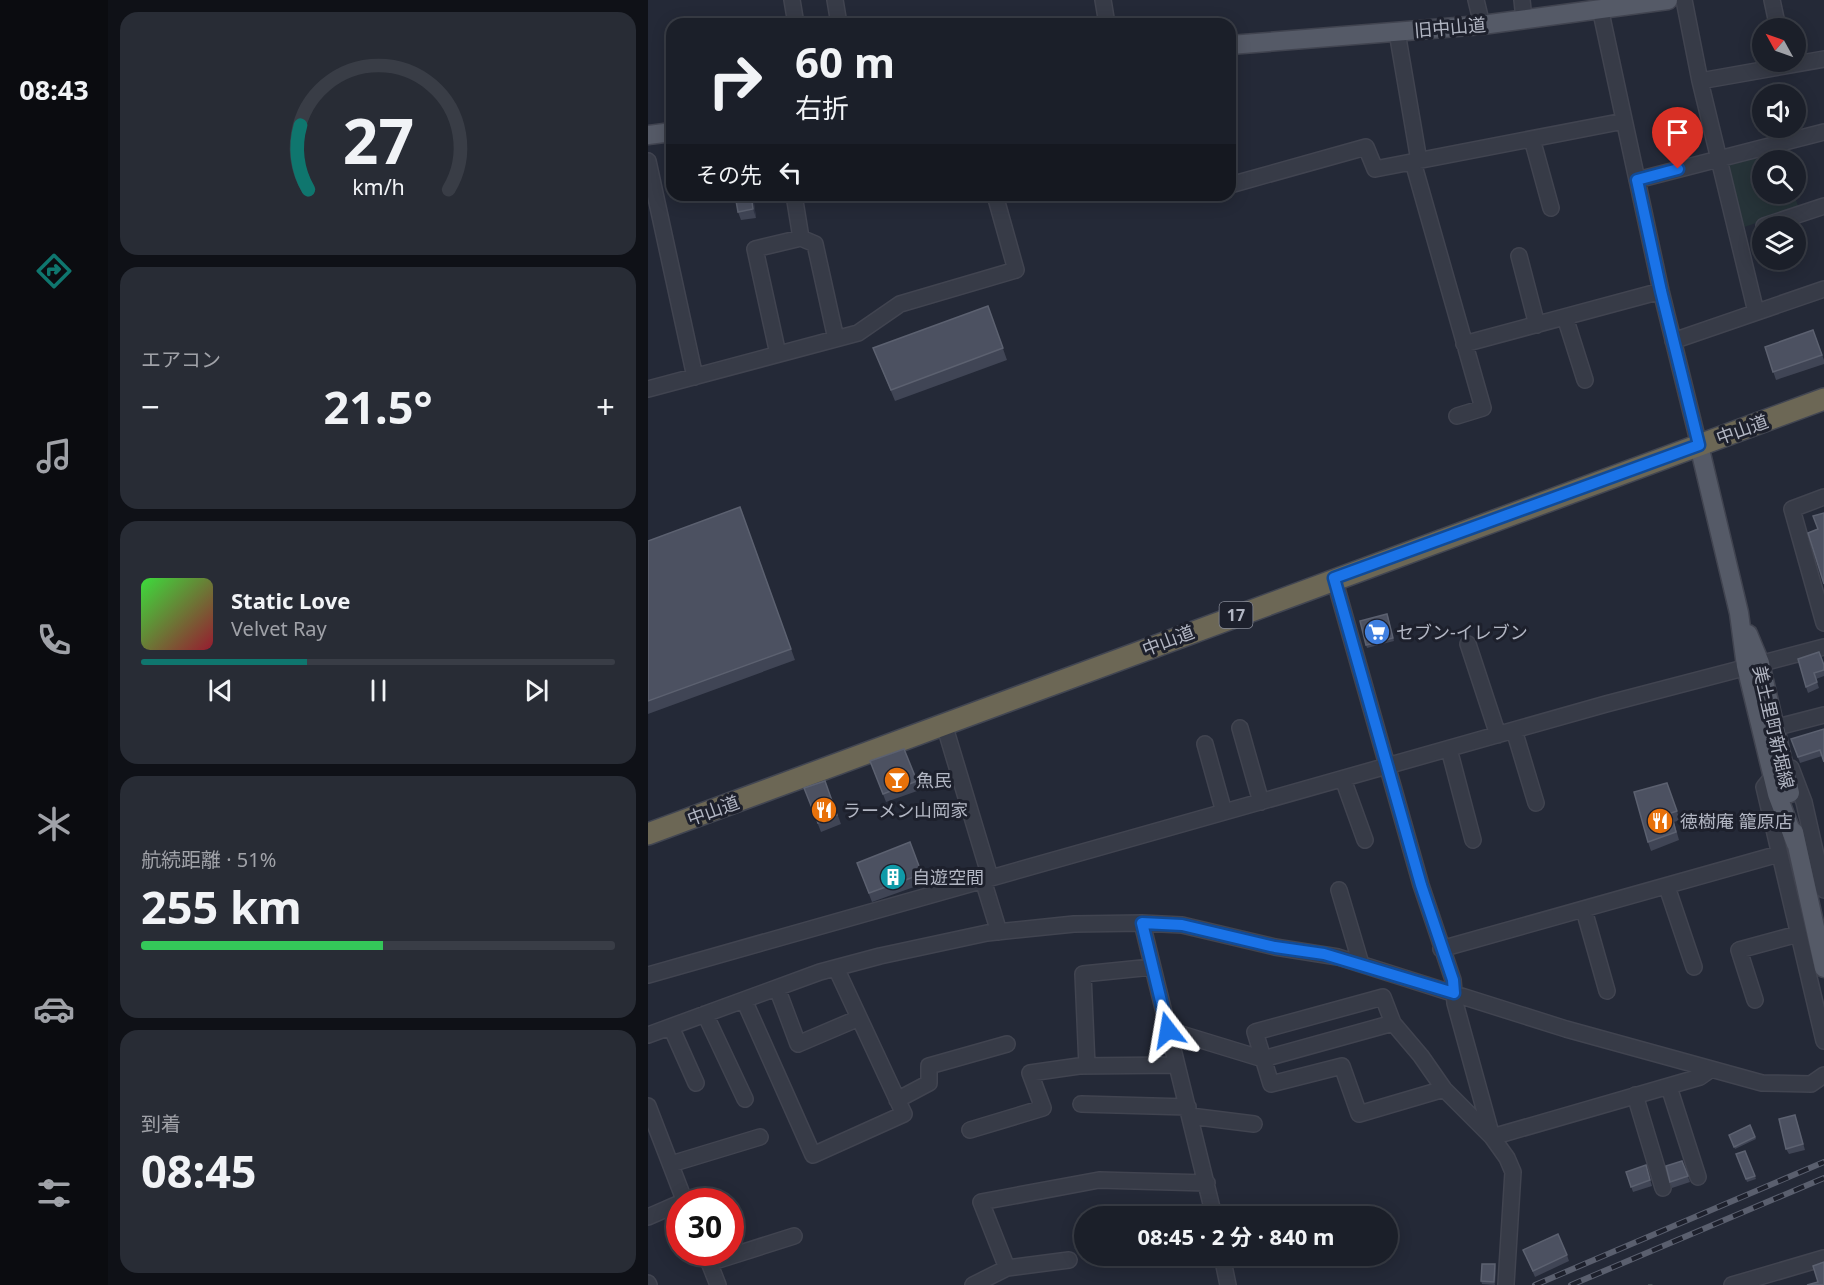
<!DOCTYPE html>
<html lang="ja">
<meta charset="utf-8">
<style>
:root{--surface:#1b1f29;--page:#282c35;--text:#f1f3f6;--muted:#a0a2a8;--line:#393d46;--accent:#0f766e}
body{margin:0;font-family:"Noto Sans","Noto Sans JP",sans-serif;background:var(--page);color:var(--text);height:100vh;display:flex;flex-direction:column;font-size:22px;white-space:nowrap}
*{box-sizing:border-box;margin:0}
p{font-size:20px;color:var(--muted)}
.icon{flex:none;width:33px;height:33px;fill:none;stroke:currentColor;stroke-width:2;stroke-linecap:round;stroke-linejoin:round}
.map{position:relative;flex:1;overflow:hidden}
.details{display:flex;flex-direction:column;gap:12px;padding:12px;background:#0f1117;width:540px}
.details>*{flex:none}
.banner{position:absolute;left:18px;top:18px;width:570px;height:183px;border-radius:18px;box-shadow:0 3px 15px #0003,0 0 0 2px var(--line);background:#1b1f29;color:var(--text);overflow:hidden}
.needle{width:39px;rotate:310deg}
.controls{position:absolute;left:1104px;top:18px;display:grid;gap:12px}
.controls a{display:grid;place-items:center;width:54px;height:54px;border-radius:50%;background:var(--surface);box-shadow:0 3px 15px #0003,0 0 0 2px var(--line);font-size:30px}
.speed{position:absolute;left:18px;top:1188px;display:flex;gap:12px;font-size:30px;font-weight:700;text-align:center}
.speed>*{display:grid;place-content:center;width:78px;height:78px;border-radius:50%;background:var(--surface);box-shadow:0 3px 15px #0003,0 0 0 2px var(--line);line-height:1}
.speed .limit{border:9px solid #d22;background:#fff;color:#111}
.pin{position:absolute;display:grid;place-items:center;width:51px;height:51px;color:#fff;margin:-62px -26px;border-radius:50% 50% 50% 0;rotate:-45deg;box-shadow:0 0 6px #0007}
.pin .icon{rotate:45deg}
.me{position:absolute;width:66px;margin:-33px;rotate:346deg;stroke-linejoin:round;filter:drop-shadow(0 0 4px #0008)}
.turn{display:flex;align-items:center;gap:21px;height:126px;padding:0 30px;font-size:27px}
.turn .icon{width:78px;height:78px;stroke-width:2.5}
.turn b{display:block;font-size:42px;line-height:51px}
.then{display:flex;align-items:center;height:57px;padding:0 30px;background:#0003;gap:12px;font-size:22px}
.big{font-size:45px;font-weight:700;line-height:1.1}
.details .card{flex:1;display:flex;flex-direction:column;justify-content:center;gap:9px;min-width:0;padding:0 21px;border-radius:18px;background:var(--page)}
.details .dial{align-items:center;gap:0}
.dial svg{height:156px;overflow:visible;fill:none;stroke:var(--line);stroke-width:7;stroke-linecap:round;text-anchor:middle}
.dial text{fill:var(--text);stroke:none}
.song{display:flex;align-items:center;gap:18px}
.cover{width:72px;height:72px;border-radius:9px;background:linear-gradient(135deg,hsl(120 70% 55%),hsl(350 70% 35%))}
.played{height:6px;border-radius:3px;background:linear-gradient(90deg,var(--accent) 35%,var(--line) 35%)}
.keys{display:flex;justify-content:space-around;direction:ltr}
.heat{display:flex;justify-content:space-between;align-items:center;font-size:33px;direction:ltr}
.charge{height:9px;border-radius:4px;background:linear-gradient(90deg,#34c759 51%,var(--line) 0)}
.trip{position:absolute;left:426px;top:1206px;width:324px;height:60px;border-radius:30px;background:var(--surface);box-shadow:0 3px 15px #0003,0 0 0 2px var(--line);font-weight:700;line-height:60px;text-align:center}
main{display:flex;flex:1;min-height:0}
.dock{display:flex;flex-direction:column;width:108px;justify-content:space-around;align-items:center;background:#0b0c10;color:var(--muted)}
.dock .icon{width:42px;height:42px}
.dock .current{color:var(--accent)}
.dock b{font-size:27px;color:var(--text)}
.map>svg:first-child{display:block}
.green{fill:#263338}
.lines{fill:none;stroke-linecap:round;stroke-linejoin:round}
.minor-casing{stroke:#414450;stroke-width:18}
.major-casing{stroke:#414450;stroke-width:21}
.highway-casing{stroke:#424652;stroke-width:24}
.path{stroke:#3f4c50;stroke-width:2;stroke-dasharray:4.5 4.5;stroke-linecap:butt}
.minor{stroke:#373b47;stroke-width:15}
.major{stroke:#555a67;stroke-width:18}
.highway{stroke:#6c6755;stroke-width:21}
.rail-casing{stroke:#5a5f6e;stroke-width:6}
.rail{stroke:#1d202c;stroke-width:4;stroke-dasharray:11;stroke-linecap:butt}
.wall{fill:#404555}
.shaded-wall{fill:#2f3444}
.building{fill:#4c5161;stroke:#5c6170;stroke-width:1.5}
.route-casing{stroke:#114b97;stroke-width:15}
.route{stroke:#1a73e8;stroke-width:10}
.labels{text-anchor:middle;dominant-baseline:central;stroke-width:6;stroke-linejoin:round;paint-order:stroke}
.shield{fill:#1d202c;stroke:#858996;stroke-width:1.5}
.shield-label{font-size:16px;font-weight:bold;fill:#b2b6c3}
.street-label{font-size:18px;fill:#b2b6c3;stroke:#1d202c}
.poi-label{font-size:18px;fill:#b2b6c3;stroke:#1d202c;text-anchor:start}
</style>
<main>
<nav class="dock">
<b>08:43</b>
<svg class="icon current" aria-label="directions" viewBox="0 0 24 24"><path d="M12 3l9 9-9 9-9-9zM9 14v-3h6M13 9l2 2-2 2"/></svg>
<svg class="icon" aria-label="music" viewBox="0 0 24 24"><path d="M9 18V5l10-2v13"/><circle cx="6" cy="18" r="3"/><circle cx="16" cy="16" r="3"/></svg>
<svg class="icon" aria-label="phone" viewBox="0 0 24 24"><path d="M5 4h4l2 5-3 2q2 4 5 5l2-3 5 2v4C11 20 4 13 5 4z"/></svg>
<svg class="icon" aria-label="climate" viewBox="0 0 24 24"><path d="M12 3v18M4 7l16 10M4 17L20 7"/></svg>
<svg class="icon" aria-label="car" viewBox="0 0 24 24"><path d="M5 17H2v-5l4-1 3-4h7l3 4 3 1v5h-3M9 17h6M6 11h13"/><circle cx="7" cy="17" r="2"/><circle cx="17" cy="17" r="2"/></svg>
<svg class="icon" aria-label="filters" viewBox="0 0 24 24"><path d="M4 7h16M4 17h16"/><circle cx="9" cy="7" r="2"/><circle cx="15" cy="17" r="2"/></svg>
</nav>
<section class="details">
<div class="card dial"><svg viewBox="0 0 100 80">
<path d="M14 69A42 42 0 1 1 86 69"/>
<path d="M14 69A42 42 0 0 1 10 36" stroke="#0f766e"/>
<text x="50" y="56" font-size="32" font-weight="700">27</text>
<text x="50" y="72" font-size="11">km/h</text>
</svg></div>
<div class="card"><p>エアコン</p>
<div class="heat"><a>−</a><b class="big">21.5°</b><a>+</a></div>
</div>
<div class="card">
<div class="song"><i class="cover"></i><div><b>Static Love</b><p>Velvet Ray</p></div></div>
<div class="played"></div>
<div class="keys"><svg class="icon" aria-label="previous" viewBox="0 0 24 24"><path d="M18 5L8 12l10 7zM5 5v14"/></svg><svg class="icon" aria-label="pause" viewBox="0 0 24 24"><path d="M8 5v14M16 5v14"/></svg><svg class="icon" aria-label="next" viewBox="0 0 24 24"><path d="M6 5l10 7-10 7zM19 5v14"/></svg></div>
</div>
<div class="card"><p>航続距離 · 51%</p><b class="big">255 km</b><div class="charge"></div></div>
<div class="card"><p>到着</p><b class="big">08:45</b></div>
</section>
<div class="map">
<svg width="1176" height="1285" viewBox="0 0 1176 1285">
<rect width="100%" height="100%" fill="#242937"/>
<path class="green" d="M 1132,148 L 1136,160 L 1114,160 L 1114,194 L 1146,194 L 1151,209 L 1096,227 L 1092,225 L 1079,166 L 1083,160 Z"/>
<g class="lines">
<g class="minor-casing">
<path id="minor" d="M 144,0 L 148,24
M 187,0 L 191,24
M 455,0 L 459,24
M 828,0 L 834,25
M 874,0 L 876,19
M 1036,0 L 1052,81 L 1176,59
M 1124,0 L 1130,28
M 952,8 L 1013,291 L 1051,445
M 749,32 L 771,161
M 1052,81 L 1108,312
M 884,139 L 903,208
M 0,161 L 47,377
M 765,162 L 835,408 L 809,416
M 989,180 L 1176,132
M 582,185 L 718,147 L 727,169 L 976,121
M 146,195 L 153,238
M 1116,226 L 1176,206
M 871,256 L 889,325
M 917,317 L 937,380
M 1025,341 L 1176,289
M 816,344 L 1013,291
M 130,354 L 107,249 L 153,238 L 167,244 L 188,339
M 0,389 L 210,333 L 252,304 L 368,270 L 347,195
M 1176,497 L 1144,509 L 1176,623
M 686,578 L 773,885 L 805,980 L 807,1003 L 844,1137 L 859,1158 L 865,1172 L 858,1284
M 820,644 L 850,735
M 296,724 L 342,877
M 592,728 L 613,802
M 866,730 L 888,803
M 1118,730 L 1176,715
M 557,744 L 576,812
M 801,749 L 825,840
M 1143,768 L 1156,802 L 1176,890
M 1132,774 L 1125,776 L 1116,787 L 1176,1041
M 695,779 L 717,840
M 335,880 L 351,932
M 1019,887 L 1046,967
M 691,890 L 713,964
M 936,910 L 959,991
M 494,923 L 566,1216
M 793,949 L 1131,854
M 0,975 L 958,704 L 1176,647
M 129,988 L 150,1044 L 211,1018
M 96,1000 L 165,1155 L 256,1114 L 188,968
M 1107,1000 L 1091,950 L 1150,934
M 57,1014 L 97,1099
M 23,1027 L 48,1083
M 520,1030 L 615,1059 L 745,1023
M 0,1035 L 172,972 L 232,956 L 339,933 L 426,924 L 494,923 L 534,925 L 627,947 L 690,957 L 918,1029 L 1114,1083 L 1163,1084 L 1176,1075
M 439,1066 L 435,974 L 504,967
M 1021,1087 L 1050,1177
M 796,1089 L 711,1114 L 694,1066 L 623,1084 L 607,1032 L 735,997 L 745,1023 L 773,1056 L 796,1089 L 844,1137 L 1052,1077 L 1062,1070
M 987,1095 L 1015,1188
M 249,1100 L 281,1083 L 281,1066 L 359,1044
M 433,1104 L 540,1107
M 0,1106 L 37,1202
M 542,1116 L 606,1124
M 322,1130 L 395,1108 L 382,1073 L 431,1066 L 529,1065
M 23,1164 L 112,1137
M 0,1217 L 32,1203
M 57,1252 L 70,1285
M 574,1256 L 580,1285
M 61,1263 L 146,1236
M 359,1268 L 333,1202 L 451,1180 L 559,1183
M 0,1283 L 1,1285
M 325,1285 L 359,1268 L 421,1260
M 1084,1285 L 1176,1258"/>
</g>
<g class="major-casing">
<path id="major" d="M 582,45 L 834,25 L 1020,0
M 0,135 L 24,132
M 1051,445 L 1091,613 L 1098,666 L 1129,794 L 1148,844
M 1100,634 L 1112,663 L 1142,793
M 1146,832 L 1176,968"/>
</g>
<g class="highway-casing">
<path id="highway" d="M 0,834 L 1176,399"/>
</g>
<path class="path" d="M 1000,1285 L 1005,1285"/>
<use href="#minor" class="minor"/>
<use href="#major" class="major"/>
<use href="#highway" class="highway"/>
<g class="rail-casing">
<path id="rail" d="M 887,1285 L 1176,1162
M 923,1285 L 1176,1178"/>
</g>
<use href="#rail" class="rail"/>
</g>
<path class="wall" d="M 87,195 L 105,195 L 108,218 L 93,220 L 90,212 Z
M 340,306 L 359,360 L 247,401 L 225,348 Z
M 1165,330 L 1176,360 L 1176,364 L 1128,380 L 1117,347 Z
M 92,507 L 147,660 L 0,714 L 0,541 Z
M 740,616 L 746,641 L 719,648 L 718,645 Z
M 1171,652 L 1176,665 L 1176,676 L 1168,679 L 1171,688 L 1160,693 L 1158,687 Z
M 1176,729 L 1174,756 L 1152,763 L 1143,739 Z
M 256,749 L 272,790 L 238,802 L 222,761 Z
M 177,781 L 193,824 L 173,832 L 156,788 Z
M 1019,783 L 1032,820 L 1026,822 L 1031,840 L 1003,851 L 1000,842 Z
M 262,842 L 277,883 L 224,902 L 209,863 Z
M 1149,1121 L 1157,1150 L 1141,1154 L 1138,1149 Z
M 1102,1125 L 1108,1139 L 1087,1149 L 1081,1135 Z
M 1097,1151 L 1108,1179 L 1099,1182 L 1088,1154 Z
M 1034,1161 L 1042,1182 L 1024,1188 L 1022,1182 Z
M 998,1165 L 1004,1186 L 985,1192 L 978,1172 Z
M 875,1250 L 919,1255 L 921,1261 L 887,1277 Z
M 848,1267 L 847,1285 L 834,1284 L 833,1281 Z"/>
<path class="shaded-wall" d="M 103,195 L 105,195 L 108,218 L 105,209 Z
M 847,1264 L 848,1267 L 847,1285 L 846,1282 Z"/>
<path class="building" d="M 87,195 L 103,195 L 105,209 L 90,212 Z
M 340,306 L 355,348 L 243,390 L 225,348 Z
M 1165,330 L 1174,355 L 1125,372 L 1117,347 Z
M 92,507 L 143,649 L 0,701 L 0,541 Z
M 1176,513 L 1176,584 L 1160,533 L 1170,529 L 1165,516 Z
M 739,614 L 745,638 L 718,645 L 712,621 Z
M 1171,652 L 1176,665 L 1176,670 L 1166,673 L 1169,682 L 1158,687 L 1150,659 Z
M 1176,729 L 1176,762 L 1172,750 L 1150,757 L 1143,739 Z
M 256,749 L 269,781 L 235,794 L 222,761 Z
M 177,781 L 189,815 L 170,823 L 156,788 Z
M 1019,783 L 1029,811 L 1023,813 L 1028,832 L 1000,842 L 986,792 Z
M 262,842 L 274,874 L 221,893 L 209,863 Z
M 1147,1115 L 1155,1144 L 1138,1149 L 1131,1119 Z
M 1102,1125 L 1107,1137 L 1086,1147 L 1081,1135 Z
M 1097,1151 L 1107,1176 L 1098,1179 L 1088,1154 Z
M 1034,1161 L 1040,1176 L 1022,1182 L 1018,1166 Z
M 998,1165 L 1002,1180 L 983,1187 L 978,1172 Z
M 910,1234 L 919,1255 L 885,1271 L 875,1250 Z
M 1176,1262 L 1176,1285 L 1159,1285 L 1170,1282 L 1165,1266 Z
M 834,1264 L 847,1264 L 846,1282 L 833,1281 Z"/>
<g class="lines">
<g class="route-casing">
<path id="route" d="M 520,1030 L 494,923 L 534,925 L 627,947 L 676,954 L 806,993 L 805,980 L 773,885 L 686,578 L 1051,445 L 1013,291 L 989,180 L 1030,169"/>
</g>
<use href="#route" class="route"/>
</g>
<defs>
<g id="supermarket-disc" transform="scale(1.35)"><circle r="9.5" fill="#3f7fe0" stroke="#1d202c"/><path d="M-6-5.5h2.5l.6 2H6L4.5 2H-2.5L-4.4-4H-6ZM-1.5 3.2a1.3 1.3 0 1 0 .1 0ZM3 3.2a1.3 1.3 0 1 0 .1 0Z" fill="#fff"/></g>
<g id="bar-disc" transform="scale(1.35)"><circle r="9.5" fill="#e8710a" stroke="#1d202c"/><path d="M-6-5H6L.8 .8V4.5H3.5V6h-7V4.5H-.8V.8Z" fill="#fff"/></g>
<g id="restaurant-disc" transform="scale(1.35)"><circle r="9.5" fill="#e8710a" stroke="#1d202c"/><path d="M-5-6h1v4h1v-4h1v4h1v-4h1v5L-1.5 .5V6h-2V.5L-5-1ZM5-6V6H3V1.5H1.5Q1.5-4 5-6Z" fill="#fff"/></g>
<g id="building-disc" transform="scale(1.35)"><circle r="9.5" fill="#0f9aa8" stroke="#1d202c"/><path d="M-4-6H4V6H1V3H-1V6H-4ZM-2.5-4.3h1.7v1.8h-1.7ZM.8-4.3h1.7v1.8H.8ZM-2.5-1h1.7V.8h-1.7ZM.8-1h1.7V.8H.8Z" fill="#fff"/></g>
</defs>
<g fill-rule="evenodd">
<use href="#supermarket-disc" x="729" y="632"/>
<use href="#bar-disc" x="249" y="780"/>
<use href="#restaurant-disc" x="176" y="810"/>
<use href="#restaurant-disc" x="1012" y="821"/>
<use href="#building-disc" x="245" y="877"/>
</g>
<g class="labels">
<rect class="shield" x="571.5" y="602" width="33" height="26" rx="4.5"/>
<g class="shield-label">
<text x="588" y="615">17</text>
</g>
<g class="street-label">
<text transform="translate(802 27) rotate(-5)">旧中山道</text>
<text transform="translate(1094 429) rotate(-20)">中山道</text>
<text transform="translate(520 640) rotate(-21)">中山道</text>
<text transform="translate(1126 727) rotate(77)">美土里町新堀線</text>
<text transform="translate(65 810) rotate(-20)">中山道</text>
</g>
<g class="poi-label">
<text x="748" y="632">セブン-イレブン</text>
<text x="268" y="780">魚民</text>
<text x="195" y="810">ラーメン山岡家</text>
<text x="1032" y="821">徳樹庵 籠原店</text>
<text x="264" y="877">自遊空間</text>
</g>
</g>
</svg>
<div class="controls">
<a><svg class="needle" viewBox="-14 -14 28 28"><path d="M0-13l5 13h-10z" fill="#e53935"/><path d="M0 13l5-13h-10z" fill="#a0a2a8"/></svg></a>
<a><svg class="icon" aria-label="sound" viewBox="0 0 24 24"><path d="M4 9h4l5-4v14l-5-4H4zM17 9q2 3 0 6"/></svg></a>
<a><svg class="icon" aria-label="search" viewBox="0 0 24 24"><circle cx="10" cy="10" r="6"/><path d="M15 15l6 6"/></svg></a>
<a><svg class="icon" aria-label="layers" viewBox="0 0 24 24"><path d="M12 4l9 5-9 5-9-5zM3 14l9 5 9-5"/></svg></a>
</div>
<div class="speed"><div class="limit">30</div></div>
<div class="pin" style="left:1030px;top:169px;background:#d93025"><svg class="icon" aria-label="arrive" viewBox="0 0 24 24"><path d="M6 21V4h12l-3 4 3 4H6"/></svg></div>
<svg class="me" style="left:520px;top:1030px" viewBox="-20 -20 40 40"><path d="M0-17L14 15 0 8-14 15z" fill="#1a73e8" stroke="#fff" stroke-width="4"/></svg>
<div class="trip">08:45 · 2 分 · 840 m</div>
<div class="banner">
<div class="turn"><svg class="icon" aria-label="right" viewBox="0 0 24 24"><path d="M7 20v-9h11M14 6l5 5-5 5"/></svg><div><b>60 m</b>右折</div></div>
<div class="then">その先<svg class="icon" aria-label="left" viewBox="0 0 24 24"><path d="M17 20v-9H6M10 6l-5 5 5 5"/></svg></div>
</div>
</div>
</main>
